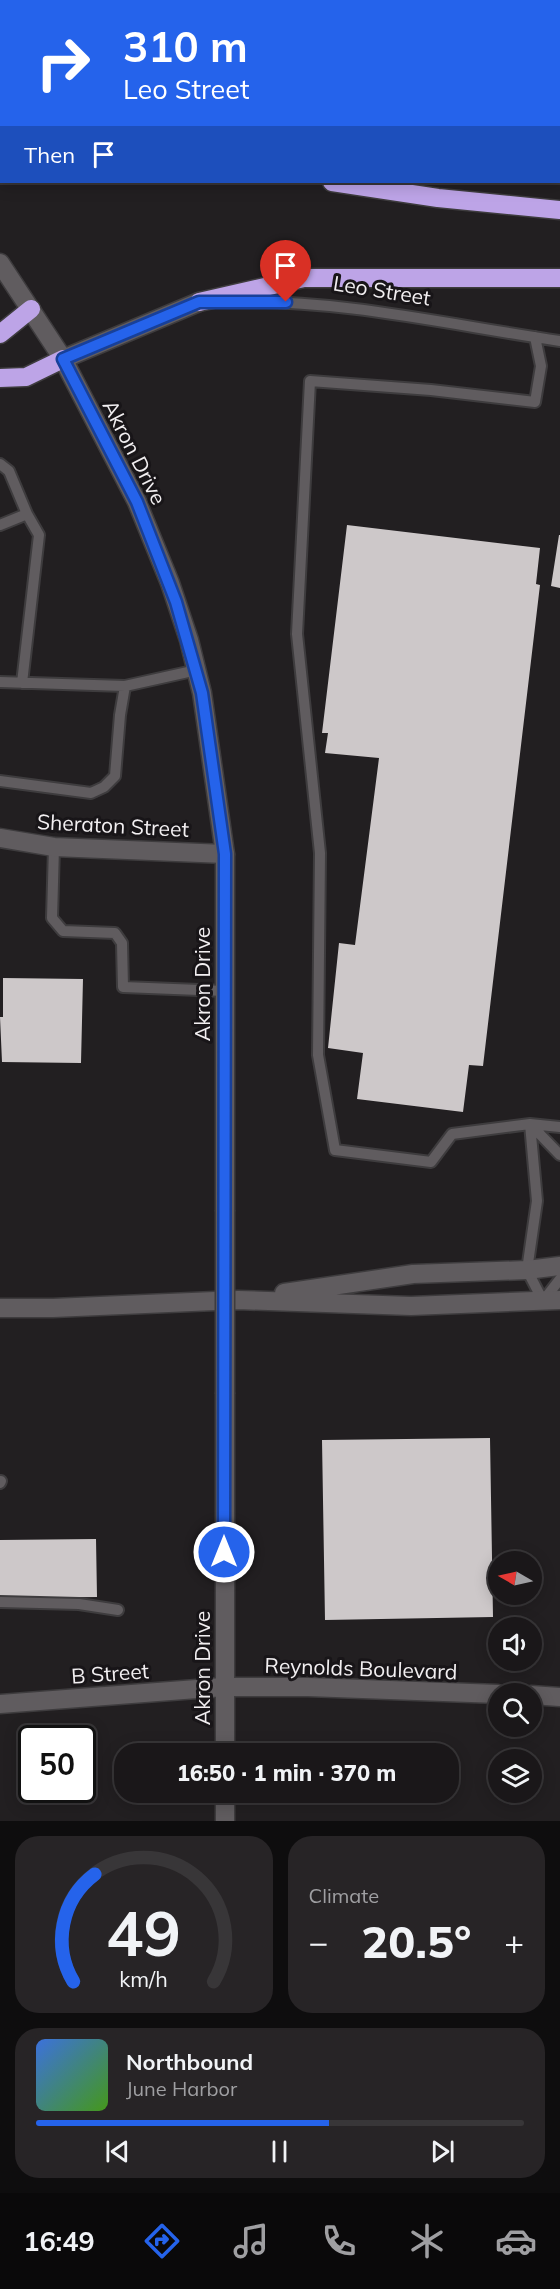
<!DOCTYPE html>
<meta charset="utf-8">
<style>
:root{--surface:#1a1719;--page:#272426;--text:#f1f3f6;--muted:#9f9fa2;--line:#383638;--accent:#2563eb}
body{margin:0;font-family:Mulish,sans-serif;background:var(--page);color:var(--text);height:100vh;display:flex;flex-direction:column;font-size:22px;white-space:nowrap}
*{box-sizing:border-box;margin:0}
p{font-size:20px;color:var(--muted)}
.icon{flex:none;width:33px;height:33px;fill:none;stroke:currentColor;stroke-width:2;stroke-linecap:round;stroke-linejoin:round}
.map{position:relative;height:1821px;overflow:hidden}
.side{display:flex;flex-direction:column;gap:15px;padding:15px;background:#0e0d0e;flex:1}
.side>*{flex:none}
.banner{position:absolute;left:0px;top:0px;width:561px;height:183px;box-shadow:0 3px 15px #0003,0 0 0 2px var(--line);background:#2563eb;color:#fff;overflow:hidden}
.needle{width:39px;rotate:279deg}
.tools{position:absolute;left:488px;top:1551px;display:grid;gap:12px}
.tools a{display:grid;place-items:center;width:54px;height:54px;border-radius:50%;background:var(--surface);box-shadow:0 3px 15px #0003,0 0 0 2px var(--line);font-size:30px}
.speed{position:absolute;left:18px;top:1725px;display:flex;gap:12px;font-size:30px;font-weight:700;text-align:center}
.speed>*{display:grid;place-content:center;width:78px;height:78px;border-radius:50%;background:var(--surface);box-shadow:0 3px 15px #0003,0 0 0 2px var(--line);line-height:1}
.speed .limit{border:3px solid #111;border-radius:9px;background:#fff;color:#111}
.pin{position:absolute;display:grid;place-items:center;width:51px;height:51px;color:#fff;margin:-62px -26px;border-radius:50% 50% 50% 0;rotate:-45deg;box-shadow:0 0 6px #0007}
.pin .icon{rotate:45deg}
.me{position:absolute;width:66px;margin:-33px;rotate:0deg;stroke-linejoin:round;filter:drop-shadow(0 0 4px #0008)}
.turn{display:flex;align-items:center;gap:21px;height:126px;padding:0 24px;font-size:27px}
.turn .icon{width:78px;height:78px;stroke-width:2.5}
.turn b{display:block;font-size:42px;line-height:51px}
.then{display:flex;align-items:center;height:57px;padding:0 24px;background:#0003;gap:12px;font-size:22px}
.big{font-size:45px;font-weight:800;line-height:1.1}
.side .widget{flex:1;display:flex;flex-direction:column;justify-content:center;gap:9px;min-width:0;padding:0 21px;border-radius:24px;background:var(--page)}
.side .dial{align-items:center;gap:0}
.dial svg{height:156px;overflow:visible;fill:none;stroke:var(--line);stroke-width:7;stroke-linecap:round;text-anchor:middle}
.dial text{fill:var(--text);stroke:none}
.song{display:flex;align-items:center;gap:18px}
.cover{width:72px;height:72px;border-radius:9px;background:linear-gradient(135deg,hsl(220 70% 55%),hsl(100 70% 35%))}
.played{height:6px;border-radius:3px;background:linear-gradient(90deg,var(--accent) 60%,var(--line) 60%)}
.keys{display:flex;justify-content:space-around;direction:ltr}
.heat{display:flex;justify-content:space-between;align-items:center;font-size:33px;direction:ltr}
.side .tiles{flex:1;display:grid;gap:15px;grid-template-columns:1fr 1fr}
.widget:last-child{grid-column:span 2}
.trip{position:absolute;left:114px;top:1743px;width:345px;height:60px;border-radius:24px;background:var(--surface);box-shadow:0 3px 15px #0003,0 0 0 2px var(--line);font-weight:800;line-height:60px;text-align:center}
.tab-bar{display:flex;height:96px;justify-content:space-around;align-items:center;background:#0a090a;color:var(--muted)}
.tab-bar .icon{width:42px;height:42px}
.tab-bar .selected{color:var(--accent)}
.tab-bar b{font-size:27px;color:var(--text)}
.map>svg:first-child{display:block}
.building{fill:#cdc8c9}
.lines{fill:none;stroke-linecap:round;stroke-linejoin:round}
.lane-casing{stroke:#3e3c3e;stroke-width:14}
.street-casing{stroke:#3e3c3e;stroke-width:21}
.secondary-casing{stroke:#3e3c3e;stroke-width:21}
.highway-casing{stroke:#3e3c3e;stroke-width:21}
.lane{stroke:#605c5f;stroke-width:10}
.street{stroke:#605c5f;stroke-width:18}
.secondary{stroke:#605c5f;stroke-width:18}
.highway{stroke:#bda4e7;stroke-width:18}
.secondary-bridge-casing{stroke:#3e3c3e;stroke-width:21;stroke-linecap:butt}
.secondary-bridge{stroke:#605c5f;stroke-width:18}
.route-casing{stroke:#184099;stroke-width:15}
.route{stroke:#2563eb;stroke-width:10}
.labels{text-anchor:middle;dominant-baseline:central;stroke-width:6;stroke-linejoin:round;paint-order:stroke}
.street-label{font-size:21px;fill:#f2eff1;stroke:#181518}
</style>
<div class="map">
<svg width="560" height="1821" viewBox="0 0 560 1821">
<rect width="100%" height="100%" fill="#221f21"/>
<path class="building" d="M 347,525 L 540,548 L 536,584 L 540,585 L 483,1066 L 469,1065 L 463,1112 L 357,1099 L 363,1053 L 328,1048 L 339,943 L 355,945 L 379,758 L 325,753 L 328,733 L 322,733 Z
M 559,535 L 560,535 L 560,588 L 551,586 Z
M 3,978 L 83,979 L 81,1063 L 2,1062 L 0,1017 L 3,1017 Z
M 490,1438 L 493,1617 L 325,1620 L 322,1440 Z
M 96,1539 L 97,1597 L 0,1598 L 0,1540 Z"/>
<g class="lines">
<g class="lane-casing">
<path id="lane" d="M 230,302 C 341,299 450,325 560,341
M 535,337 L 541,366 L 535,402 L 431,390 L 310,381 L 297,634 L 320,853 L 318,1055 L 335,1150 L 431,1162 L 452,1134 L 530,1124 L 560,1127
M 0,464 L 9,471 L 27,514 L 39,535 L 22,683
M 0,525 L 27,514
M 0,682 L 125,686 L 197,670
M 0,781 L 91,793 L 104,787 L 115,776 L 120,715 L 125,686
M 54,847 L 52,918 L 63,931 L 115,933 L 122,943 L 123,987 L 225,991
M 530,1124 L 537,1201 L 527,1270 L 543,1301 L 560,1279
M 530,1124 L 560,1155
M 0,1483 L 1,1481
M 0,1602 L 79,1604 L 118,1610"/>
</g>
<g class="street-casing">
<path id="street" d="M 0,838 L 54,847 L 225,854"/>
</g>
<g class="secondary-casing">
<path id="secondary" d="M 0,263 L 63,359 L 137,502 L 170,583 L 189,640 L 202,693 L 225,854 L 225,1210
M 63,359 L 199,302
M 284,1293 L 413,1274 L 527,1270 L 560,1266
M 0,1308 L 53,1308 L 238,1300 L 411,1306 L 560,1300
M 531,1695 L 560,1697
M 0,1704 L 223,1687 L 308,1687 L 498,1694
M 225,1754 L 225,1394
M 225,1792 L 225,1821"/>
</g>
<g class="highway-casing">
<path id="highway" d="M 179,0 L 182,2
M 0,76 L 2,77
M 0,130 L 2,130
M 332,182 L 438,198 L 560,210
M 199,302 L 304,278 L 560,278
M 0,334 L 31,309
M 0,378 L 26,377 L 63,359"/>
</g>
<use href="#lane" class="lane"/>
<use href="#street" class="street"/>
<use href="#secondary" class="secondary"/>
<use href="#highway" class="highway"/>
<g class="secondary-bridge-casing">
<path id="secondary-bridge" d="M 225,1394 L 225,1210"/>
</g>
<use href="#secondary-bridge" class="secondary-bridge"/>
</g>
<g class="lines">
<g class="route-casing">
<path id="route" d="M 224,1552 L 225,854 L 202,693 L 176,602 L 137,502 L 63,359 L 199,302 L 286,302"/>
</g>
<use href="#route" class="route"/>
</g>
<g class="labels">
<g class="street-label">
<text transform="translate(382 290) rotate(9)">Leo Street</text>
<text transform="translate(135 452) rotate(63)">Akron Drive</text>
<text transform="translate(113 825) rotate(3)">Sheraton Street</text>
<text transform="translate(202 984) rotate(-90)">Akron Drive</text>
<text transform="translate(202 1668) rotate(-90)">Akron Drive</text>
<text transform="translate(361 1668) rotate(2)">Reynolds Boulevard</text>
<text transform="translate(110 1673) rotate(-4)">B Street</text>
</g>
</g>
</svg>
<div class="tools">
<a><svg class="needle" viewBox="-14 -14 28 28"><path d="M0-13l5 13h-10z" fill="#e53935"/><path d="M0 13l5-13h-10z" fill="#9f9fa2"/></svg></a>
<a><svg class="icon" aria-label="sound" viewBox="0 0 24 24"><path d="M4 9h4l5-4v14l-5-4H4zM17 9q2 3 0 6"/></svg></a>
<a><svg class="icon" aria-label="search" viewBox="0 0 24 24"><circle cx="10" cy="10" r="6"/><path d="M15 15l6 6"/></svg></a>
<a><svg class="icon" aria-label="layers" viewBox="0 0 24 24"><path d="M12 4l9 5-9 5-9-5zM3 14l9 5 9-5"/></svg></a>
</div>
<div class="speed"><div class="limit">50</div></div>
<div class="pin" style="left:286px;top:302px;background:#d93025"><svg class="icon" aria-label="arrive" viewBox="0 0 24 24"><path d="M6 21V4h12l-3 4 3 4H6"/></svg></div>
<svg class="me" style="left:224px;top:1552px" viewBox="-20 -20 40 40"><circle r="17" fill="#2563eb" stroke="#fff" stroke-width="3"/><path d="M0-11L8 9 0 5-8 9z" fill="#fff"/></svg>
<div class="trip">16:50 · 1 min · 370 m</div>
<div class="banner">
<div class="turn"><svg class="icon" aria-label="right" viewBox="0 0 24 24"><path d="M7 20v-9h11M14 6l5 5-5 5"/></svg><div><b>310 m</b>Leo Street</div></div>
<div class="then">Then<svg class="icon" aria-label="arrive" viewBox="0 0 24 24"><path d="M6 21V4h12l-3 4 3 4H6"/></svg></div>
</div>
</div>
<section class="side">
<div class="tiles">
<div class="widget dial"><svg viewBox="0 0 100 80">
<path d="M14 69A42 42 0 1 1 86 69"/>
<path d="M14 69A42 42 0 0 1 25 14" stroke="#2563eb"/>
<text x="50" y="56" font-size="32" font-weight="700">49</text>
<text x="50" y="72" font-size="11">km/h</text>
</svg></div>
<div class="widget"><p>Climate</p>
<div class="heat"><a>−</a><b class="big">20.5°</b><a>+</a></div>
</div>
<div class="widget">
<div class="song"><i class="cover"></i><div><b>Northbound</b><p>June Harbor</p></div></div>
<div class="played"></div>
<div class="keys"><svg class="icon" aria-label="previous" viewBox="0 0 24 24"><path d="M18 5L8 12l10 7zM5 5v14"/></svg><svg class="icon" aria-label="pause" viewBox="0 0 24 24"><path d="M8 5v14M16 5v14"/></svg><svg class="icon" aria-label="next" viewBox="0 0 24 24"><path d="M6 5l10 7-10 7zM19 5v14"/></svg></div>
</div>
</div>
</section>
<nav class="tab-bar">
<b>16:49</b>
<svg class="icon selected" aria-label="directions" viewBox="0 0 24 24"><path d="M12 3l9 9-9 9-9-9zM9 14v-3h6M13 9l2 2-2 2"/></svg>
<svg class="icon" aria-label="music" viewBox="0 0 24 24"><path d="M9 18V5l10-2v13"/><circle cx="6" cy="18" r="3"/><circle cx="16" cy="16" r="3"/></svg>
<svg class="icon" aria-label="phone" viewBox="0 0 24 24"><path d="M5 4h4l2 5-3 2q2 4 5 5l2-3 5 2v4C11 20 4 13 5 4z"/></svg>
<svg class="icon" aria-label="climate" viewBox="0 0 24 24"><path d="M12 3v18M4 7l16 10M4 17L20 7"/></svg>
<svg class="icon" aria-label="car" viewBox="0 0 24 24"><path d="M5 17H2v-5l4-1 3-4h7l3 4 3 1v5h-3M9 17h6M6 11h13"/><circle cx="7" cy="17" r="2"/><circle cx="17" cy="17" r="2"/></svg>
</nav>
